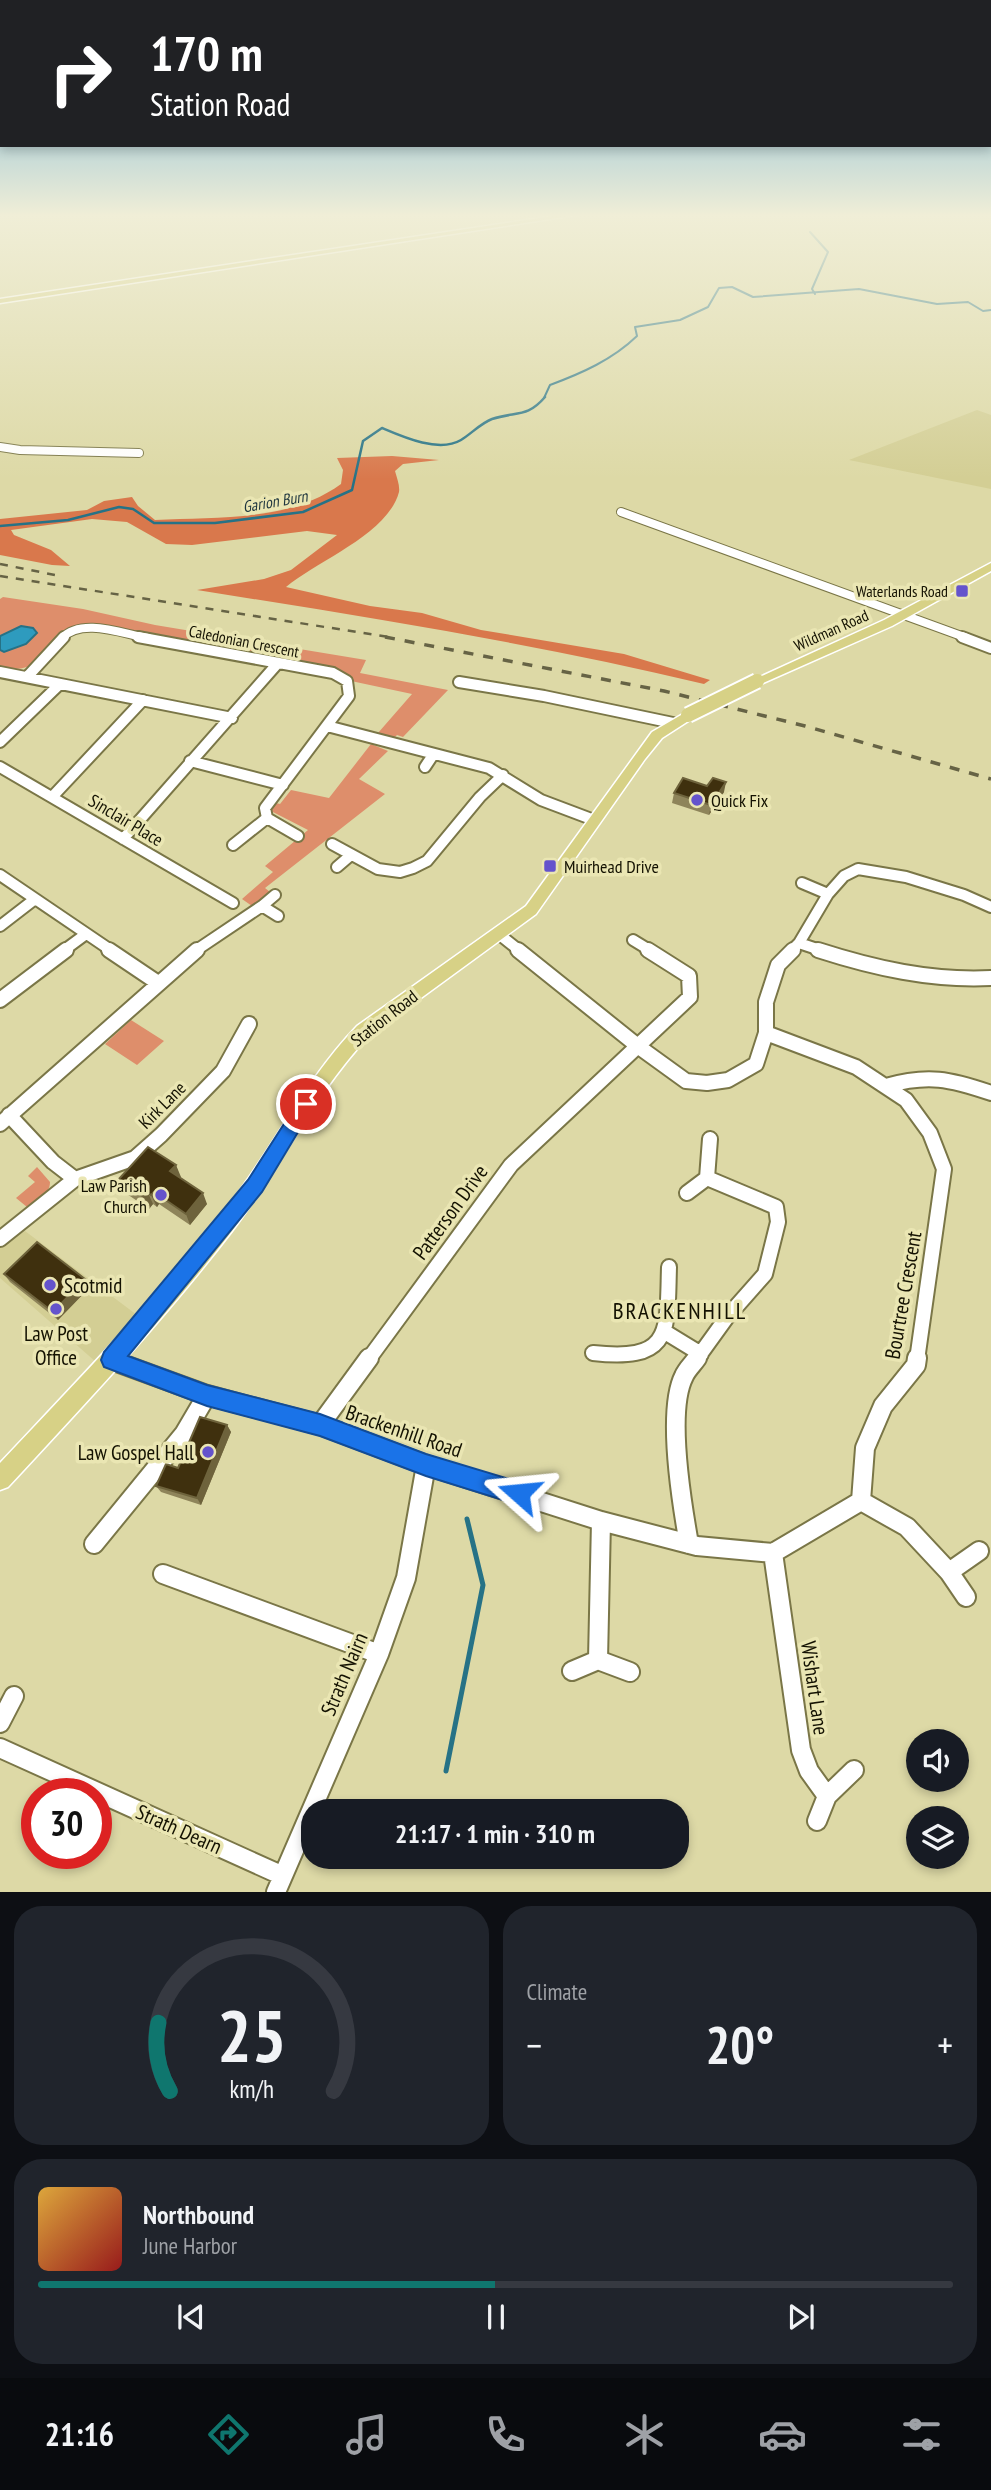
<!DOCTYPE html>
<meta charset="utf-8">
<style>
:root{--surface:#171b24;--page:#20242c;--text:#f1f3f6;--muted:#9ea1a6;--line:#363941;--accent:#0f766e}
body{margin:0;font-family:"PT Sans Narrow",sans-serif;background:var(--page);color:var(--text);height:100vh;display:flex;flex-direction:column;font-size:26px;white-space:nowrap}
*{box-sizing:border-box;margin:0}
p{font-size:23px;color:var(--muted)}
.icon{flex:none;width:38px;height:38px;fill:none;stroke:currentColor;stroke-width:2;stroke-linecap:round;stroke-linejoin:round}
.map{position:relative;height:1892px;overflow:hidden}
.panel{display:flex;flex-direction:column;gap:14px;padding:14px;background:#0d0f14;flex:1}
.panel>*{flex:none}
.top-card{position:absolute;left:0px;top:0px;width:992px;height:147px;box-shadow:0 4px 10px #0003;background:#202124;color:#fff;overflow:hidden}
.buttons{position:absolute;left:906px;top:1729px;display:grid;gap:14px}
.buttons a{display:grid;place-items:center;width:63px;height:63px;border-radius:50%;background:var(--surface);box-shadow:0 4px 10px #0003;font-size:35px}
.speed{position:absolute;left:21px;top:1778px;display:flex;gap:14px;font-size:35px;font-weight:700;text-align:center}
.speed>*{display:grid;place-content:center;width:91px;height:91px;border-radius:50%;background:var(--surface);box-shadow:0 4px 10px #0003;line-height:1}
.speed .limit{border:10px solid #d22;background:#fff;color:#111}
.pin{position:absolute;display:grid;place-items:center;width:60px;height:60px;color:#fff;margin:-30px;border:4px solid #fff;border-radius:50%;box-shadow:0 2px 7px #0007}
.me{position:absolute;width:77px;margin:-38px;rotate:288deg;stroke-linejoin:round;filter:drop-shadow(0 0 5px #0008)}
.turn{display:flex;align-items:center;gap:24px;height:147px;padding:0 35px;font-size:32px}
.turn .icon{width:91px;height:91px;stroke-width:2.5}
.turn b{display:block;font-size:49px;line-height:60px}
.big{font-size:52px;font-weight:600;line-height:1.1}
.panel .widget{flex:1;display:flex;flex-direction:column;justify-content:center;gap:10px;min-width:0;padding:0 24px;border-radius:28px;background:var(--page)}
.panel .dial{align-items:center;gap:0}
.dial svg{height:182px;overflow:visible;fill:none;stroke:var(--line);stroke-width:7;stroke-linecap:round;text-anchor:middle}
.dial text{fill:var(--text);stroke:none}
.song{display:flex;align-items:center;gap:21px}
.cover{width:84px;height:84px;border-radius:10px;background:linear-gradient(135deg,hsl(40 70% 55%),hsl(0 70% 35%))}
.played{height:7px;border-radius:4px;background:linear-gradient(90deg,var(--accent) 50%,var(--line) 50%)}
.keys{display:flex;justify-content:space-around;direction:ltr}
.heat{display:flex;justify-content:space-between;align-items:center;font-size:38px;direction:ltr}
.panel .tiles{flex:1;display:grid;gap:14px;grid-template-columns:1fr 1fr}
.widget:last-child{grid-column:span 2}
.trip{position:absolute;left:301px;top:1799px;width:388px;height:70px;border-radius:28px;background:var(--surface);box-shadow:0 4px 10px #0003;font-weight:600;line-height:70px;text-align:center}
.menu{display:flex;height:112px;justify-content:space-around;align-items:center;background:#090b0e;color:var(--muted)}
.menu .icon{width:49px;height:49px}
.menu .current{color:var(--accent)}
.menu b{font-size:32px;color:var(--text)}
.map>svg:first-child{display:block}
.built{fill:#d3ce94}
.green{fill:#de8e6b}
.forest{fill:#d9784c}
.water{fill:#2e9bbe;stroke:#267286;stroke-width:2}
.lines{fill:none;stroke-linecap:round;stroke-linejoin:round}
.stream-far2{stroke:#267286;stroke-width:2}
.stream-far1{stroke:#267286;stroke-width:2.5}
.stream{stroke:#267286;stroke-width:5}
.minor-far3-casing{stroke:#7a7647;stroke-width:10}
.minor-far2-casing{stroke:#7a7647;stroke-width:14}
.minor-far1-casing{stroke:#7a7647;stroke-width:18}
.minor-casing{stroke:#7a7647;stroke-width:22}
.major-casing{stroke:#fff;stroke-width:3}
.minor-far3{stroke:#fff;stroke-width:8}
.minor-far2{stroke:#fff;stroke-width:10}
.minor-far1{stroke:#fff;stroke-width:14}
.minor{stroke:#fff;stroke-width:18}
.major{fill:#d7d186;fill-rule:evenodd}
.rail-far1{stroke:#666345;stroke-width:2.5;stroke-dasharray:8 8;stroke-linecap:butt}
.rail{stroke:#666345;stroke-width:3.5;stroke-dasharray:10 10;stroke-linecap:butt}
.major-bridge-casing{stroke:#fff;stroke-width:18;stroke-linecap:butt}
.major-bridge{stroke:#d7d186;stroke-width:14}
.wall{fill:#8e845a}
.shaded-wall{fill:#6e633c}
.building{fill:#3f300e;stroke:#6e633c;stroke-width:2}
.route{fill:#1a73e8;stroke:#114b97;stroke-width:2}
.poi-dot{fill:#6453cc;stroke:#eae6b3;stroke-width:2.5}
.labels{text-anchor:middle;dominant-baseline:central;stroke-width:7;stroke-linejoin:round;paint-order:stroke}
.far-water-label{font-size:16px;font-style:italic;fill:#1e353e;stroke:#eae6b3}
.far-poi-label{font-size:16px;fill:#141202;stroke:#eae6b3;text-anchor:end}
.far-street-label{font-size:16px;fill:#141202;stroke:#eae6b3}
.poi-label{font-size:18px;fill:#141202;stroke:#eae6b3;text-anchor:start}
.street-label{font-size:18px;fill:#141202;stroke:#eae6b3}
.near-street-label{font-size:21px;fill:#141202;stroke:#eae6b3}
.near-poi-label{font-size:21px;fill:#141202;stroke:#eae6b3;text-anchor:start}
.near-neighbourhood-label{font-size:23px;letter-spacing:2px;fill:#141202;stroke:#eae6b3}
</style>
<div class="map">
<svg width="991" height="1892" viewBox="0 0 991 1892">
<rect width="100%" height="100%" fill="#ddd9a6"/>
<path class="built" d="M 977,410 L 991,415 L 991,489 L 849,460 Z
M 25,1231 L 137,1315 L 96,1362 L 0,1278 L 0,1247 Z"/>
<path class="green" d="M 3,597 L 83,609 L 155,625 L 366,660 L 360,673 L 448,690 L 403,737 L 397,735 L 394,738 L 378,733 L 412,694 L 88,625 C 48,620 55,680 0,667 L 0,599 Z
M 371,744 L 388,751 L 359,779 L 385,794 L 265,888 L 270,892 L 252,906 L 242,899 L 273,872 L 265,866 L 308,830 L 271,811 L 276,803 L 280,804 L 291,790 L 329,798 Z
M 131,1020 L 164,1041 L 137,1065 L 105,1044 Z
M 37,1167 L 50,1182 C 50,1195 37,1201 27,1207 L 16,1198 L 35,1182 L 28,1176 Z"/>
<path class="forest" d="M 392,456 L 439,460 L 403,464 L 395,471 C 397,478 400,486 399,492 C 388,534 317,561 286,587 L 370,606 L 422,613 L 481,630 L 624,654 L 710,680 L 704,684 C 537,644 367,617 197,590 L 264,579 L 291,570 L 337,535 L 307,531 L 192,545 L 166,544 L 127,522 L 92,519 L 11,530 L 14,535 L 51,550 L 70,566 L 52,565 L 0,555 L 0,519 L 87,510 L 104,501 L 132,497 L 138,506 L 155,520 C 217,517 289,522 341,484 L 343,470 L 337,458 Z"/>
<path class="water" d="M 21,626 L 33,628 L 37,633 L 26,644 L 4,652 L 0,650 L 0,636 Z"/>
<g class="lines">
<path class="stream-far2" d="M 810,232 L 828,252 L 812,289 L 815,294
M 544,398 L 550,385 C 582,373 612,360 637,336 L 635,327 L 680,320 L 708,307 L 719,288 L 732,287 L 753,297 L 859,289 L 937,304 L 968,302 L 983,311 L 991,310"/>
<path class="stream-far1" d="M 0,526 L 68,520 L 119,507 L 133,509 L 154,523 L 215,523 L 303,512 L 352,490 L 363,441 L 382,428 C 403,437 439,453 461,440 C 471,434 481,423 492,419 C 517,411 527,418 545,397"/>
<path class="stream" d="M 446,1771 L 483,1585 L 467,1519"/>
<g class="minor-far3-casing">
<path id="minor-far3" d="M 0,447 L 20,450 L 139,453
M 621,512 L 967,638
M 62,638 C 82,617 123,634 148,638"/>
</g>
<g class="minor-far2-casing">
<path id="minor-far2" d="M 138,637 L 333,673 L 347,681 L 349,696 L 265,808 L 267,818 L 298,836
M 962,637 L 991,648
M 0,672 L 232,718
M 27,677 L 64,637
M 459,682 L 544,696 L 673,723
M 327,726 L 489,768 L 541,800 L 594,820
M 0,742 L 60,684
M 190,761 L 283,785
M 0,767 L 233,903
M 425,767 L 433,755
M 53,796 L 143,700
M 123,839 L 278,663
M 332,844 L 378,869 L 400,872 L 413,868 L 427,861 L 480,797 L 503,775
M 233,845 L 267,818
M 337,867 L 351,855
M 0,875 L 112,951
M 802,883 L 828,894
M 262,906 L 275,895
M 0,926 L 35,899
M 500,935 L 520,951
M 633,940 L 651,951
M 799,943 L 823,951
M 63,951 L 86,934
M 195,951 L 262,906 L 278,916
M 791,951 L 799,943 L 828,894 L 844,876 L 858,869 L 906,877 L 964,895 L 991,907"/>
</g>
<g class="minor-far1-casing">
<path id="minor-far1" d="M 109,950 L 158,983
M 518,950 L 639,1047 L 686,1081 L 707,1083 L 728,1080 L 756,1064 L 766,1033 L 766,1002 L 778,965 L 793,950
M 818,950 C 874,968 931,981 991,978
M 0,1000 L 66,950
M 766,1033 L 856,1067 L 906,1100 L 930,1133 L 944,1169 L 917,1360
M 886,1086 C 928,1074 950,1079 991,1093
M 0,1124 L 197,950
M 75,1179 L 135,1158 L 161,1135 L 223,1071 L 249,1024
M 687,1193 L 707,1178 L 710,1139
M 0,1239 L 75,1179 L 53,1162 L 9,1115
M 665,1332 L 701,1354
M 593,1353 C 673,1362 667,1331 669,1267
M 368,1360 L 511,1165 L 690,997 L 689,976 L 648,950
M 696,1360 L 727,1317 L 765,1274 L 778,1222 L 776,1207 L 707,1178"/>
</g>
<g class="minor-casing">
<path id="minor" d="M 111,1360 L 207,1395 L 320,1425 L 426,1465 L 601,1521 L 697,1546 L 773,1553 L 861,1501 L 865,1448 L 883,1406 L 916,1365 L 917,1358
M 320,1425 L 369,1358
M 861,1501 L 907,1527 L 949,1572 L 966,1597
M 94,1544 L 184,1434 L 207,1395
M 689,1544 C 682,1505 666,1411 684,1376 C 687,1369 693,1364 697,1358
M 773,1553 L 801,1750 L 809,1771 L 827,1796 L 817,1821
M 949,1572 L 979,1551
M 163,1574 L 379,1654
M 598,1660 L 630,1672
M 572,1671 L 598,1660 L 601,1521
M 0,1723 L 14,1696
M 0,1748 L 281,1875
M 827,1796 L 854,1770
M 276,1892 L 379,1654 L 406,1578 L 426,1465"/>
</g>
<g class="major-casing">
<path id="major" d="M 566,214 L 583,214 L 0,303 L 0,299 Z
M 991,563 L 991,571 L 892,626 L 761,684 L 757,685 L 751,681 L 884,620 Z
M 688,711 L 693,712 L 693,718 L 662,738 L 645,759 L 536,914 L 369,1036 C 314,1094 280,1168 232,1231 C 163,1321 85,1404 8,1487 L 0,1490 L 0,1463 C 79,1379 160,1296 230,1204 C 274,1146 306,1079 357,1026 L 526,906 L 652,732 Z"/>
</g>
<use href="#minor-far3" class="minor-far3"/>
<use href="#minor-far2" class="minor-far2"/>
<use href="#minor-far1" class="minor-far1"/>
<use href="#minor" class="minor"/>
<use href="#major" class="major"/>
<path class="rail-far1" d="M 0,564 L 60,576
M 0,576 L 395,638"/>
<path class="rail" d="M 385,637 L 664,691 L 805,726 L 991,779"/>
<g class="major-bridge-casing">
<path id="major-bridge" d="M 688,715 L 757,681"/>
</g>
<use href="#major-bridge" class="major-bridge"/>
</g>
<path class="wall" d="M 724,792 L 709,815 L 672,803 L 674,793 Z
M 176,1165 L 180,1178 L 207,1204 L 190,1225 L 159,1204 L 157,1207 L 153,1204 L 149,1209 L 124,1192 L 118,1180 Z
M 4,1274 L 85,1279 L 90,1287 L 58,1320 L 10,1282 Z
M 227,1425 L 231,1432 L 201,1505 L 161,1492 L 156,1486 Z"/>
<path class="shaded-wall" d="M 726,782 L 724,792 L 709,815 L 711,805 Z
M 176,1165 L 181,1177 L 175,1183 L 170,1171 Z
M 154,1192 L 159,1204 L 157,1207 L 151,1195 Z
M 148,1193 L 153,1204 L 149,1209 L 144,1197 Z
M 203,1193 L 207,1204 L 190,1225 L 186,1214 Z
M 85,1279 L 90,1287 L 58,1320 L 53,1312 Z
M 227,1425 L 231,1432 L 201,1505 L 197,1498 Z"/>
<path class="building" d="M 683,778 L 707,786 L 713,778 L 726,782 L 711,805 L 674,793 Z
M 148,1147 L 176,1165 L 170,1171 L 203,1193 L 186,1214 L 154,1192 L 151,1195 L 148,1193 L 144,1197 L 118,1180 Z
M 37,1242 L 85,1279 L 53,1312 L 4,1274 Z
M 200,1417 L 227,1425 L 197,1498 L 156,1486 L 166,1464 L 178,1468 Z"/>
<linearGradient id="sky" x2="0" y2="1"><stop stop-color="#5daad7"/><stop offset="0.45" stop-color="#f0eed7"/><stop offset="1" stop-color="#f0eed7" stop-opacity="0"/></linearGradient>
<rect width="991" height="479" fill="url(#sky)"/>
<path class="route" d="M 306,1096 L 312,1099 L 315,1104 L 262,1192 L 128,1356 L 207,1385 L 320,1414 L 426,1454 L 519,1482 L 527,1485 L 530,1493 L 527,1501 L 519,1505 L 426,1476 L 320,1436 L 207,1406 L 104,1367 L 101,1360 L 104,1352 L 248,1180 L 300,1099 Z"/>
<g class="poi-dot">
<rect x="955" y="584" width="14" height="14" rx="3.5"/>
<circle cx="697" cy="800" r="7"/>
<rect x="543" y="859" width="14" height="14" rx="3.5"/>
<circle cx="161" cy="1195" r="7"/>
<circle cx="50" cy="1285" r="7"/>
<circle cx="56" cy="1309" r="7"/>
<circle cx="208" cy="1452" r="7"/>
</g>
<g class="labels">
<g class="far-water-label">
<text transform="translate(275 501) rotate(-10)">Garion Burn</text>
</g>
<g class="far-poi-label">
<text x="948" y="591">Waterlands Road</text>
</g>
<g class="far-street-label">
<text transform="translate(831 630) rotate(-24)">Wildman Road</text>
<text transform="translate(244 641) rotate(11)">Caledonian Crescent</text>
</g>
<g class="poi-label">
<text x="711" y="800">Quick Fix</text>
<text x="564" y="866">Muirhead Drive</text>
<text x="147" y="1185" text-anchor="end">Law Parish<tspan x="147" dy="21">Church</tspan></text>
</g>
<g class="street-label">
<text transform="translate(126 820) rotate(31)">Sinclair Place</text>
<text transform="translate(384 1018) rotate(-38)">Station Road</text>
<text transform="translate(162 1105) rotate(-45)">Kirk Lane</text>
</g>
<g class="near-street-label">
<text transform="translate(450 1212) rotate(-54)">Patterson Drive</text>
<text transform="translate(903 1295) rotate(-80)">Bourtree Crescent</text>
<text transform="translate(404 1431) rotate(19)">Brackenhill Road</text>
<text transform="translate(344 1674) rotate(-67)">Strath Nairn</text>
<text transform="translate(815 1688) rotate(82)">Wishart Lane</text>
<text transform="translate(179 1829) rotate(24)">Strath Dearn</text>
</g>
<g class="near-poi-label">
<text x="64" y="1285">Scotmid</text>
<text x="56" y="1333" text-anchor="middle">Law Post<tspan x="56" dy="24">Office</tspan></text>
<text x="194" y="1452" text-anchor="end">Law Gospel Hall</text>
</g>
<g class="near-neighbourhood-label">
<text x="680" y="1310">BRACKENHILL</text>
</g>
</g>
</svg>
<div class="buttons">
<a><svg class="icon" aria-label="sound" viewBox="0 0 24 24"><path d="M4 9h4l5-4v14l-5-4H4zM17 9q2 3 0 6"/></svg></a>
<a><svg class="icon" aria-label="layers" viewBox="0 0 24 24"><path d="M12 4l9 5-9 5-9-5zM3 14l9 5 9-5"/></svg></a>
</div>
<div class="speed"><div class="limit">30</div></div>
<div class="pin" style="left:306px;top:1104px;background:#d93025"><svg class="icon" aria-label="arrive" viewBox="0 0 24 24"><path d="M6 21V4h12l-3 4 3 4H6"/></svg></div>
<svg class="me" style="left:519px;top:1493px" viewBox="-20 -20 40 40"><path d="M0-17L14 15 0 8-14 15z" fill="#1a73e8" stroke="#fff" stroke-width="4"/></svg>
<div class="trip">21:17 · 1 min · 310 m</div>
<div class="top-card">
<div class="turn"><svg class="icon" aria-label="right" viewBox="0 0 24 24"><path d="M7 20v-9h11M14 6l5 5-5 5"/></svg><div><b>170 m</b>Station Road</div></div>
</div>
</div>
<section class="panel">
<div class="tiles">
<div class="widget dial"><svg viewBox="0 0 100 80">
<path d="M14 69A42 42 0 1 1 86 69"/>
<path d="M14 69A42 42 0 0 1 9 39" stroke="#0f766e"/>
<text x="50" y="56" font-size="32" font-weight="700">25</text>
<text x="50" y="72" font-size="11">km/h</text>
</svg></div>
<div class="widget"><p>Climate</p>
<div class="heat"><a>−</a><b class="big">20°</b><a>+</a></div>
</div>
<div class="widget">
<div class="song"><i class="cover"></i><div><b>Northbound</b><p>June Harbor</p></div></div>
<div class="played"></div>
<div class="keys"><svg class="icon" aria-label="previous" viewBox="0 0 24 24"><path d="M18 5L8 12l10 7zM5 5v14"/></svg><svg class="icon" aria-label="pause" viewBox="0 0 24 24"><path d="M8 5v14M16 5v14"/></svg><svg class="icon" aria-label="next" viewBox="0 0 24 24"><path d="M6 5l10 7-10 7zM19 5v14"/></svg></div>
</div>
</div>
</section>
<nav class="menu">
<b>21:16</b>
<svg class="icon current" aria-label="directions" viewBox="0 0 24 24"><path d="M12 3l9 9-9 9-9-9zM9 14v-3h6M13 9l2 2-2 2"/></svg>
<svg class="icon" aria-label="music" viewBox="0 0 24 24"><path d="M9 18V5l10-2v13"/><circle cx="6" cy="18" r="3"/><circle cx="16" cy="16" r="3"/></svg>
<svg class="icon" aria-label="phone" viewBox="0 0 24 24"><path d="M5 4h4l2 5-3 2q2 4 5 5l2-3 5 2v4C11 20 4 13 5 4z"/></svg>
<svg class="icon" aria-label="climate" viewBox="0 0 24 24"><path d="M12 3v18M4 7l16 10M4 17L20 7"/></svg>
<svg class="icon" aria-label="car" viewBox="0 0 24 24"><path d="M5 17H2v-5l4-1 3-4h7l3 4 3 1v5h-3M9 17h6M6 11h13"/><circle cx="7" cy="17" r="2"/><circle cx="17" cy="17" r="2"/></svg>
<svg class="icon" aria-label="filters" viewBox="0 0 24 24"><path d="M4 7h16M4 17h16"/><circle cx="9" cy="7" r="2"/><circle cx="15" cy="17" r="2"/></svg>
</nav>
